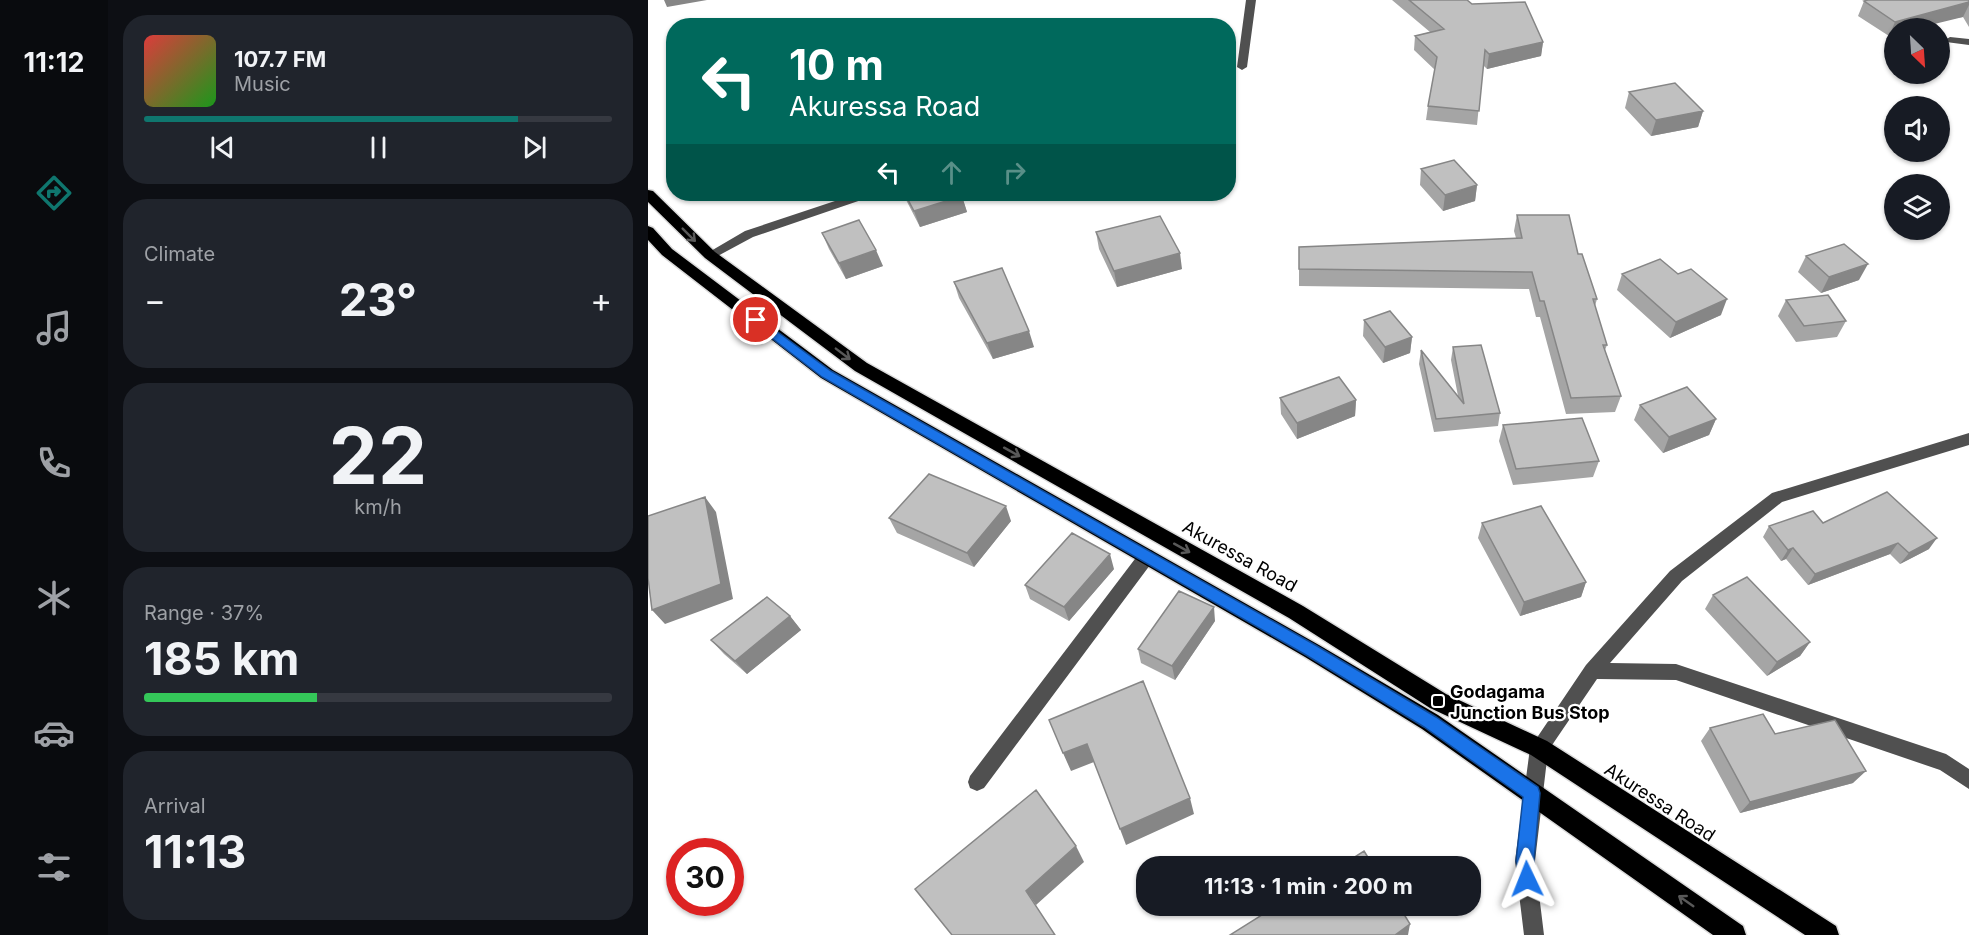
<!DOCTYPE html>
<meta charset="utf-8">
<style>
:root{--surface:#171b24;--page:#20242c;--text:#f1f3f6;--muted:#9ea1a6;--line:#363941;--accent:#0f766e}
body{margin:0;font-family:Inter,sans-serif;background:var(--page);color:var(--text);height:100vh;display:flex;flex-direction:column;font-size:22px;white-space:nowrap}
*{box-sizing:border-box;margin:0}
p{font-size:20px;color:var(--muted)}
.icon{flex:none;width:33px;height:33px;fill:none;stroke:currentColor;stroke-width:2;stroke-linecap:round;stroke-linejoin:round}
.map{position:relative;flex:1;overflow:hidden}
.drawer{display:flex;flex-direction:column;gap:15px;padding:15px;background:#0d0f14;width:540px}
.drawer>*{flex:none}
.hud{position:absolute;left:18px;top:18px;width:570px;height:183px;border-radius:24px;box-shadow:0 2px 4px #0004;background:#00695c;color:#fff;overflow:hidden}
.needle{width:39px;rotate:155deg}
.fabs{position:absolute;left:1236px;top:18px;display:grid;gap:12px}
.fabs a{display:grid;place-items:center;width:66px;height:66px;border-radius:50%;background:var(--surface);box-shadow:0 2px 4px #0004;font-size:30px}
.speed{position:absolute;left:18px;top:838px;display:flex;gap:12px;font-size:30px;font-weight:700;text-align:center}
.speed>*{display:grid;place-content:center;width:78px;height:78px;border-radius:50%;background:var(--surface);box-shadow:0 2px 4px #0004;line-height:1}
.speed .limit{border:9px solid #d22;background:#fff;color:#111}
.pin{position:absolute;display:grid;place-items:center;width:51px;height:51px;color:#fff;margin:-26px;border:3px solid #fff;border-radius:50%;box-shadow:0 2px 6px #0007}
.me{position:absolute;width:66px;margin:-33px;rotate:358deg;stroke-linejoin:round;filter:drop-shadow(0 0 4px #0008)}
.turn{display:flex;align-items:center;gap:21px;height:126px;padding:0 24px;font-size:27px}
.turn .icon{width:78px;height:78px;stroke-width:2.5}
.turn b{display:block;font-size:42px;line-height:51px}
.lanes{display:flex;align-items:center;height:57px;padding:0 24px;background:#0003;justify-content:center;gap:30px;direction:ltr}
.lanes .off{opacity:.35}
.big{font-size:45px;font-weight:700;line-height:1.1}
.drawer .tile{flex:1;display:flex;flex-direction:column;justify-content:center;gap:9px;min-width:0;padding:0 21px;border-radius:24px;background:var(--page)}
.drawer .dial{align-items:center;gap:0}
.dial b{font-size:78px;line-height:1}
.song{display:flex;align-items:center;gap:18px}
.cover{width:72px;height:72px;border-radius:9px;background:linear-gradient(135deg,hsl(0 70% 55%),hsl(120 70% 35%))}
.played{height:6px;border-radius:3px;background:linear-gradient(90deg,var(--accent) 80%,var(--line) 80%)}
.keys{display:flex;justify-content:space-around;direction:ltr}
.heat{display:flex;justify-content:space-between;align-items:center;font-size:33px;direction:ltr}
.charge{height:9px;border-radius:4px;background:linear-gradient(90deg,#34c759 37%,var(--line) 0)}
.trip{position:absolute;left:488px;top:856px;width:345px;height:60px;border-radius:24px;background:var(--surface);box-shadow:0 2px 4px #0004;font-weight:700;line-height:60px;text-align:center}
main{display:flex;flex:1;min-height:0}
.tabs{display:flex;flex-direction:column;width:108px;justify-content:space-around;align-items:center;background:#090b0e;color:var(--muted)}
.tabs .icon{width:42px;height:42px}
.tabs .current{color:var(--accent)}
.tabs b{font-size:27px;color:var(--text)}
.map>svg:first-child{display:block}
.lines{fill:none;stroke-linecap:round;stroke-linejoin:round}
.highway-casing{stroke:#dbdbdb;stroke-width:3}
.minor{fill:#505050;fill-rule:evenodd}
.highway{fill:#000;fill-rule:evenodd}
.wall{fill:#a5a5a5}
.shaded-wall{fill:#868686}
.building{fill:#c0c0c0;stroke:#868686;stroke-width:1.5}
.oneway{stroke:#595959}
.route{fill:#1a73e8;stroke:#114b97;stroke-width:1.5}
.poi-dot{fill:#000;stroke:#fff;stroke-width:2}
.labels{text-anchor:middle;dominant-baseline:central;stroke-width:4.5;stroke-linejoin:round;paint-order:stroke}
.street-label{font-size:18px;fill:#000;stroke:#fff}
.poi-label{font-size:18px;font-weight:bold;fill:#000;stroke:#fff;text-anchor:start}
</style>
<main>
<nav class="tabs">
<b>11:12</b>
<svg class="icon current" aria-label="directions" viewBox="0 0 24 24"><path d="M12 3l9 9-9 9-9-9zM9 14v-3h6M13 9l2 2-2 2"/></svg>
<svg class="icon" aria-label="music" viewBox="0 0 24 24"><path d="M9 18V5l10-2v13"/><circle cx="6" cy="18" r="3"/><circle cx="16" cy="16" r="3"/></svg>
<svg class="icon" aria-label="phone" viewBox="0 0 24 24"><path d="M5 4h4l2 5-3 2q2 4 5 5l2-3 5 2v4C11 20 4 13 5 4z"/></svg>
<svg class="icon" aria-label="climate" viewBox="0 0 24 24"><path d="M12 3v18M4 7l16 10M4 17L20 7"/></svg>
<svg class="icon" aria-label="car" viewBox="0 0 24 24"><path d="M5 17H2v-5l4-1 3-4h7l3 4 3 1v5h-3M9 17h6M6 11h13"/><circle cx="7" cy="17" r="2"/><circle cx="17" cy="17" r="2"/></svg>
<svg class="icon" aria-label="filters" viewBox="0 0 24 24"><path d="M4 7h16M4 17h16"/><circle cx="9" cy="7" r="2"/><circle cx="15" cy="17" r="2"/></svg>
</nav>
<section class="drawer">
<div class="tile">
<div class="song"><i class="cover"></i><div><b>107.7 FM</b><p>Music</p></div></div>
<div class="played"></div>
<div class="keys"><svg class="icon" aria-label="previous" viewBox="0 0 24 24"><path d="M18 5L8 12l10 7zM5 5v14"/></svg><svg class="icon" aria-label="pause" viewBox="0 0 24 24"><path d="M8 5v14M16 5v14"/></svg><svg class="icon" aria-label="next" viewBox="0 0 24 24"><path d="M6 5l10 7-10 7zM19 5v14"/></svg></div>
</div>
<div class="tile"><p>Climate</p>
<div class="heat"><a>−</a><b class="big">23°</b><a>+</a></div>
</div>
<div class="tile dial"><b>22</b><p>km/h</p></div>
<div class="tile"><p>Range · 37%</p><b class="big">185 km</b><div class="charge"></div></div>
<div class="tile"><p>Arrival</p><b class="big">11:13</b></div>
</section>
<div class="map">
<svg width="1321" height="935" viewBox="0 0 1321 935">
<rect width="100%" height="100%" fill="#fff"/>
<g class="lines">
<g class="highway-casing">
<path id="highway" d="M 0,190 L 5,191 L 67,252 L 219,363 L 655,606 L 798,694 L 899,741 L 1188,926 L 1191,935 L 1157,935 L 883,755 L 782,708 L 641,618 L 207,371 L 57,258 L 0,202 Z
M 0,226 L 5,228 L 24,249 L 185,370 L 671,645 L 790,715 L 1095,926 L 1098,935 L 1065,935 L 774,729 L 657,657 L 173,378 L 14,255 L 0,240 Z"/>
</g>
<path class="minor" d="M 598,0 L 608,0 L 599,67 L 594,70 L 589,67 Z
M 1302,37 L 1321,39 L 1321,45 L 1298,42 L 1297,40 Z
M 208,194 L 224,194 L 222,197 L 105,237 L 66,258 L 62,259 L 56,255 L 97,231 Z
M 1321,433 L 1321,445 L 1134,502 L 1034,581 L 962,663 L 1028,664 L 1298,754 L 1321,769 L 1321,789 L 1292,770 L 1028,680 L 949,679 L 900,751 L 887,861 L 896,935 L 876,935 L 867,861 L 882,748 L 938,665 L 1022,571 L 1124,493 Z
M 499,549 L 505,551 L 507,556 L 505,561 L 336,788 L 329,791 L 322,788 L 320,782 L 322,776 L 493,551 Z"/>
<use href="#highway" class="highway"/>
</g>
<path class="wall" d="M 744,0 L 819,0 L 824,4 L 895,42 L 893,56 L 839,69 L 835,65 L 829,125 L 778,120 L 780,106 L 787,70 L 766,50 L 767,36 L 782,32 Z
M 1321,0 L 1321,27 L 1315,17 L 1246,28 L 1246,35 L 1241,36 L 1210,16 L 1216,1 Z
M 981,92 L 1055,111 L 1050,127 L 1003,136 L 977,108 Z
M 773,169 L 829,185 L 827,201 L 795,211 L 772,185 Z
M 255,194 L 313,194 L 319,212 L 272,227 Z
M 869,215 L 930,254 L 949,299 L 947,306 L 959,345 L 957,350 L 973,396 L 967,412 L 918,414 L 892,317 L 888,317 L 881,289 L 651,286 L 651,247 L 868,238 L 866,231 Z
M 448,232 L 534,269 L 469,287 L 451,249 Z
M 174,233 L 235,266 L 198,279 L 181,249 Z
M 1158,256 L 1211,280 L 1173,293 L 1150,272 Z
M 974,274 L 1073,315 L 1022,338 L 969,290 Z
M 306,282 L 386,347 L 345,359 L 311,298 Z
M 1138,300 L 1198,321 L 1189,337 L 1148,342 L 1130,316 Z
M 716,320 L 764,337 L 762,353 L 735,363 L 715,336 Z
M 805,347 L 852,413 L 850,426 L 786,432 L 771,364 L 773,350 L 810,396 L 803,360 Z
M 632,398 L 708,400 L 707,416 L 649,439 L 633,414 Z
M 992,405 L 1068,419 L 1061,435 L 1015,453 L 986,420 Z
M 855,425 L 951,461 L 945,477 L 865,485 L 851,441 Z
M 241,518 L 363,521 L 326,567 L 249,533 Z
M 834,523 L 938,582 L 933,597 L 872,616 L 830,538 Z
M 1175,523 L 1281,549 L 1252,564 L 1242,554 L 1160,585 L 1138,559 L 1133,561 L 1115,537 L 1121,526 Z
M 466,569 L 421,621 L 382,599 L 377,585 Z
M 1065,595 L 1162,642 L 1152,656 L 1119,676 L 1057,609 Z
M 142,616 L 153,630 L 99,674 L 76,654 L 63,640 Z
M 567,621 L 527,680 L 493,663 L 490,649 Z
M 1062,728 L 1127,734 L 1205,783 L 1092,813 L 1053,741 Z"/>
<path class="shaded-wall" d="M 16,0 L 59,0 L 19,7 Z
M 1321,2 L 1321,5 L 1315,17 L 1270,28 L 1246,28 L 1246,35 L 1241,36 L 1247,22 Z
M 895,42 L 893,56 L 839,69 L 841,54 Z
M 1055,111 L 1050,127 L 1003,136 L 1008,120 Z
M 829,185 L 827,201 L 795,211 L 797,195 Z
M 314,196 L 319,212 L 272,227 L 266,211 Z
M 228,250 L 235,266 L 198,279 L 191,263 Z
M 532,253 L 534,269 L 469,287 L 466,271 Z
M 1220,264 L 1211,280 L 1173,293 L 1181,277 Z
M 1079,299 L 1073,315 L 1022,338 L 1028,322 Z
M 381,331 L 386,347 L 345,359 L 339,343 Z
M 764,337 L 762,353 L 735,363 L 737,347 Z
M 708,400 L 707,416 L 649,439 L 649,423 Z
M 1068,419 L 1061,435 L 1015,453 L 1021,437 Z
M 57,497 L 68,512 L 85,599 L 17,624 L 4,610 Z
M 358,506 L 363,521 L 326,567 L 319,553 Z
M 1289,538 L 1281,549 L 1252,564 L 1261,553 Z
M 1250,543 L 1242,554 L 1160,585 L 1167,574 Z
M 1145,548 L 1138,559 L 1133,561 L 1140,550 Z
M 462,554 L 466,569 L 421,621 L 416,607 Z
M 938,582 L 933,597 L 872,616 L 876,602 Z
M 566,607 L 567,621 L 527,680 L 524,666 Z
M 142,616 L 153,630 L 99,674 L 87,661 Z
M 1162,642 L 1152,656 L 1119,676 L 1129,662 Z
M 439,744 L 446,762 L 423,771 L 415,753 Z
M 1218,771 L 1205,783 L 1092,813 L 1102,802 Z
M 542,798 L 546,814 L 478,845 L 472,829 Z
M 428,846 L 436,862 L 388,905 L 378,891 Z
M 762,924 L 760,935 L 747,935 Z"/>
<path class="building" d="M 761,0 L 819,0 L 824,4 L 877,2 L 895,42 L 841,54 L 837,50 L 831,111 L 780,106 L 789,57 L 767,36 L 796,29 Z
M 1220,0 L 1321,0 L 1321,2 L 1247,22 L 1216,1 Z
M 1027,83 L 1055,111 L 1008,120 L 981,92 Z
M 806,160 L 829,185 L 797,195 L 773,169 Z
M 257,194 L 313,194 L 314,196 L 266,211 Z
M 869,215 L 921,215 L 930,254 L 934,254 L 949,299 L 945,299 L 959,345 L 955,345 L 973,396 L 923,398 L 896,301 L 892,301 L 884,272 L 651,269 L 651,247 L 874,238 Z
M 512,216 L 532,253 L 466,271 L 448,232 Z
M 211,220 L 228,250 L 191,263 L 174,233 Z
M 1196,244 L 1220,264 L 1181,277 L 1158,256 Z
M 1012,259 L 1030,274 L 1043,269 L 1079,299 L 1028,322 L 974,274 Z
M 354,268 L 381,331 L 339,343 L 306,282 Z
M 1180,295 L 1198,321 L 1156,326 L 1138,300 Z
M 742,311 L 764,337 L 737,347 L 716,320 Z
M 833,345 L 852,413 L 788,419 L 773,350 L 816,404 L 805,347 Z
M 691,377 L 708,400 L 649,423 L 632,398 Z
M 1039,387 L 1068,419 L 1021,437 L 992,405 Z
M 934,418 L 951,461 L 868,469 L 855,425 Z
M 281,474 L 358,506 L 319,553 L 241,518 Z
M 1239,492 L 1289,538 L 1261,553 L 1250,543 L 1167,574 L 1145,548 L 1140,550 L 1121,526 L 1165,511 L 1175,523 Z
M 57,497 L 73,584 L 4,610 L 0,578 L 0,516 Z
M 893,506 L 938,582 L 876,602 L 834,523 Z
M 424,533 L 462,554 L 416,607 L 377,585 Z
M 1099,577 L 1162,642 L 1129,662 L 1065,595 Z
M 531,591 L 566,607 L 524,666 L 490,649 Z
M 119,597 L 142,616 L 87,661 L 63,640 Z
M 495,681 L 542,798 L 472,829 L 439,744 L 415,753 L 401,720 Z
M 1115,714 L 1127,734 L 1187,720 L 1218,771 L 1102,802 L 1062,728 Z
M 388,790 L 428,846 L 378,891 L 407,935 L 304,935 L 267,889 Z
M 716,851 L 726,867 L 691,867 Z
M 628,906 L 751,906 L 762,924 L 747,935 L 582,935 Z"/>
<defs><path id="oneway-shaft" d="M-6 0H5M1.5-3L5.5 0L1.5 3" fill="none" stroke-width="1.6" stroke-linecap="round" stroke-linejoin="round" transform="scale(1.5)"/></defs>
<g class="oneway">
<use href="#oneway-shaft" transform="translate(41 235) rotate(45)"/>
<use href="#oneway-shaft" transform="translate(195 354) rotate(37)"/>
<use href="#oneway-shaft" transform="translate(364 452) rotate(29)"/>
<use href="#oneway-shaft" transform="translate(534 548) rotate(29)"/>
<use href="#oneway-shaft" transform="translate(1038 901) rotate(-145)"/>
</g>
<path class="route" d="M 108,316 L 183,371 L 669,646 L 788,717 L 890,787 L 892,793 L 886,861 L 888,879 L 886,886 L 879,888 L 873,886 L 868,861 L 875,797 L 776,727 L 658,655 L 174,377 L 104,323 L 102,320 Z"/>
<rect class="poi-dot" x="784" y="695" width="12" height="12" rx="3"/>
<g class="labels">
<g class="street-label">
<text transform="translate(592 556) rotate(29)">Akuressa Road</text>
<text transform="translate(1012 802) rotate(33)">Akuressa Road</text>
</g>
<g class="poi-label">
<text x="802" y="691">Godagama<tspan x="802" dy="21">Junction Bus Stop</tspan></text>
</g>
</g>
</svg>
<div class="fabs">
<a><svg class="needle" viewBox="-14 -14 28 28"><path d="M0-13l5 13h-10z" fill="#e53935"/><path d="M0 13l5-13h-10z" fill="#9ea1a6"/></svg></a>
<a><svg class="icon" aria-label="sound" viewBox="0 0 24 24"><path d="M4 9h4l5-4v14l-5-4H4zM17 9q2 3 0 6"/></svg></a>
<a><svg class="icon" aria-label="layers" viewBox="0 0 24 24"><path d="M12 4l9 5-9 5-9-5zM3 14l9 5 9-5"/></svg></a>
</div>
<div class="speed"><div class="limit">30</div></div>
<div class="pin" style="left:108px;top:320px;background:#d93025"><svg class="icon" aria-label="arrive" viewBox="0 0 24 24"><path d="M6 21V4h12l-3 4 3 4H6"/></svg></div>
<svg class="me" style="left:879px;top:879px" viewBox="-20 -20 40 40"><path d="M0-17L14 15 0 8-14 15z" fill="#1a73e8" stroke="#fff" stroke-width="4"/></svg>
<div class="trip">11:13 · 1 min · 200 m</div>
<div class="hud">
<div class="turn"><svg class="icon" aria-label="left" viewBox="0 0 24 24"><path d="M17 20v-9H6M10 6l-5 5 5 5"/></svg><div><b>10 m</b>Akuressa Road</div></div>
<div class="lanes"><svg class="icon" aria-label="left" viewBox="0 0 24 24"><path d="M17 20v-9H6M10 6l-5 5 5 5"/></svg><svg class="icon off" aria-label="ahead" viewBox="0 0 24 24"><path d="M12 20V5M6 11l6-6 6 6"/></svg><svg class="icon off" aria-label="right" viewBox="0 0 24 24"><path d="M7 20v-9h11M14 6l5 5-5 5"/></svg></div>
</div>
</div>
</main>
